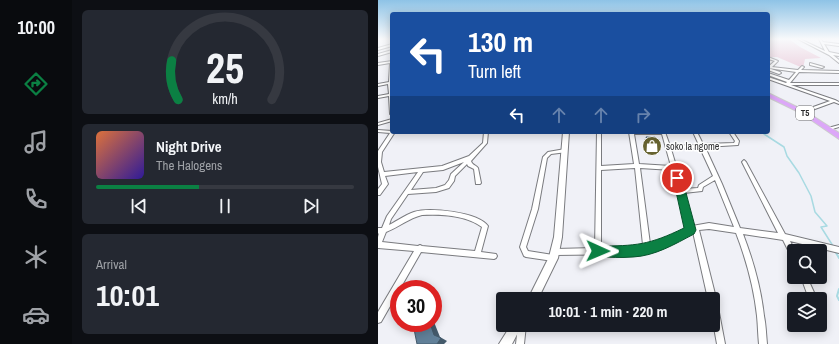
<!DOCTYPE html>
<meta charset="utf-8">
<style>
:root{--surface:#171b24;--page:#242831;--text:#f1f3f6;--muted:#9ea1a6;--line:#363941;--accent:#0b8043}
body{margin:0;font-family:"Archivo Narrow",sans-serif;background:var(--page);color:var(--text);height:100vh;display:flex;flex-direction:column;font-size:15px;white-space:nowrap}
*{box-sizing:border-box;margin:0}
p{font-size:13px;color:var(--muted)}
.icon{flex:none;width:22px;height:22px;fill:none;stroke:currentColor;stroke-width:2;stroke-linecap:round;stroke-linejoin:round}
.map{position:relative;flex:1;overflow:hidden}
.side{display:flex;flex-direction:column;gap:10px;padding:10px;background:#0d0f14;width:306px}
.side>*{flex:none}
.banner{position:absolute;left:12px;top:12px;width:380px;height:122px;border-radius:4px;box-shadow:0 2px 10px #0003;background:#1a4fa0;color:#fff;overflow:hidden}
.controls{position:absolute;left:409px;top:244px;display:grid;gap:8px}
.controls a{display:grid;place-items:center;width:40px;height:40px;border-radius:4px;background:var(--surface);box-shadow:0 2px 10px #0003;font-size:20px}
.speed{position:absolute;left:12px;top:280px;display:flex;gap:8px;font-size:20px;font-weight:700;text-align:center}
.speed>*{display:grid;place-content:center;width:52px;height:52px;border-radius:50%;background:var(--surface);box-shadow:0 2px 10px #0003;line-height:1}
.speed .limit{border:6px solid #d22;background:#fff;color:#111}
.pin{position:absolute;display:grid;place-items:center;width:34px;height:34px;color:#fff;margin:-17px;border:2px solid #fff;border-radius:50%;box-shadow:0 1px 4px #0007}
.me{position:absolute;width:44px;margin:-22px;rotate:91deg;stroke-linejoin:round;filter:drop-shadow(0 0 3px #0008)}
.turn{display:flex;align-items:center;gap:14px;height:84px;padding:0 12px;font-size:18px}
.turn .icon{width:52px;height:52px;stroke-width:2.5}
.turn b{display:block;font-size:28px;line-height:34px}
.lanes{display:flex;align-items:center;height:38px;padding:0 12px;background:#0003;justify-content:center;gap:20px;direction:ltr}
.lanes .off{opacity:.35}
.big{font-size:30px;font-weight:700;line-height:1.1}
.side .widget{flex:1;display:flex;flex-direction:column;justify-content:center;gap:6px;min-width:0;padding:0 14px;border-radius:6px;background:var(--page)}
.side .dial{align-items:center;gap:0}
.dial svg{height:104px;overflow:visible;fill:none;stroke:var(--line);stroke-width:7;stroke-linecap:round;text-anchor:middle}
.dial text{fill:var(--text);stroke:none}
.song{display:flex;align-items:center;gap:12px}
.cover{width:48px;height:48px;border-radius:6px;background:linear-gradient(135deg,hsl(20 70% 55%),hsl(250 70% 35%))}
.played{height:4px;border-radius:2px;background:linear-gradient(90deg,var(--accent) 40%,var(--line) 40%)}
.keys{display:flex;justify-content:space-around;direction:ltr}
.trip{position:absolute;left:118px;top:292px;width:224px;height:40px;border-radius:4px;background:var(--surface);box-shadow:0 2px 10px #0003;font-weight:700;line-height:40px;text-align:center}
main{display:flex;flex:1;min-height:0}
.dock{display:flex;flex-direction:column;width:72px;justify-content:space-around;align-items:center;background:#090b0e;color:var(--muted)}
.dock .icon{width:28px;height:28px}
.dock .current{color:var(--accent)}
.dock b{font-size:18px;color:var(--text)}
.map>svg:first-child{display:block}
.green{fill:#e7c0d2}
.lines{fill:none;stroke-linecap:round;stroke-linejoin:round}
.stream-far1{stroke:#a8dae2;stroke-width:1.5}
.stream{stroke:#a8dae2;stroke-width:2}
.street-casing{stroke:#7a7b7f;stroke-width:2}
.secondary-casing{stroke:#7a7b7f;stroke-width:2}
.highway-casing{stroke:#cccccd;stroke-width:2}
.street{fill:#fff;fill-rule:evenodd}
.secondary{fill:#fff;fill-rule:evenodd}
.highway{fill:#dca7f8;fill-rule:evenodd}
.wall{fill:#536e84}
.shaded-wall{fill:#445a6b}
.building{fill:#618099;stroke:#445a6b}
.route{fill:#0b8043;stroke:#07532c}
.labels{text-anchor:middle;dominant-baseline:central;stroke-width:3;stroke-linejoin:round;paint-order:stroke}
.shield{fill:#fff;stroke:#6b6b6d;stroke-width:1}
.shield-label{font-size:9px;font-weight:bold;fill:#2c2c2e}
.poi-label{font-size:10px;fill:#2c2c2e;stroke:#fff;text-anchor:start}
</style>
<main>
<nav class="dock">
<b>10:00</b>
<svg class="icon current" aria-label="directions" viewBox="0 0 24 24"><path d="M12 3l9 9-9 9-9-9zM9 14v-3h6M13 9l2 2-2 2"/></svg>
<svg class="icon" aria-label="music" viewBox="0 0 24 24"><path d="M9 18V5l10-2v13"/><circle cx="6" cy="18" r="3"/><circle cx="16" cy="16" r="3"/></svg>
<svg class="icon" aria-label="phone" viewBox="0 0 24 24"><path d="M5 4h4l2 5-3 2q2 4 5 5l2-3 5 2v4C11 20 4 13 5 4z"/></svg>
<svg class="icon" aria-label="climate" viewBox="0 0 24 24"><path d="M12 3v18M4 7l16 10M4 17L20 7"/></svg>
<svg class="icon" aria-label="car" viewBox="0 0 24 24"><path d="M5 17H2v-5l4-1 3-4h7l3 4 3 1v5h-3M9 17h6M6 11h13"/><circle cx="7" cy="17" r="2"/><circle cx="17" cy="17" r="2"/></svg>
</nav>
<section class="side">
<div class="widget dial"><svg viewBox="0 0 100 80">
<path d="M14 69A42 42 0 1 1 86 69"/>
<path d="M14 69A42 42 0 0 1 9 39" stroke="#0b8043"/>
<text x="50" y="56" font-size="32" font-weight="700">25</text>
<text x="50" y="72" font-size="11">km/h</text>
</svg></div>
<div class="widget">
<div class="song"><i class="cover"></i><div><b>Night Drive</b><p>The Halogens</p></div></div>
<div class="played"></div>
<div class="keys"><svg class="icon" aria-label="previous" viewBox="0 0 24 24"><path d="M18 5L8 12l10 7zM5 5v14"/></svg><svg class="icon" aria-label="pause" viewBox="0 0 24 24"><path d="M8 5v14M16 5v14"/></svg><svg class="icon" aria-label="next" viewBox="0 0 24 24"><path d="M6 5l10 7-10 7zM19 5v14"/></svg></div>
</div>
<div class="widget"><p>Arrival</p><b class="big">10:01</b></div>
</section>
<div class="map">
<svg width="461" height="344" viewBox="0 0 461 344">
<rect width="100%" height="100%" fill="#f0f1f7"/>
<path class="green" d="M 390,39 L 411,39 L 422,47 L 443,58 L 427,59 L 425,68 L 399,57 L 390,57 Z"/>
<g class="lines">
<path class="stream-far1" d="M 386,134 L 406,147 L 409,156 L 421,173 L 433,196 L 437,212 L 449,226 L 443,227 L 455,246
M 456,250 L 457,252"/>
<path class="stream" d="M 457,251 L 461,258
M 461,289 L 459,296 L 461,300"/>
<g class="street-casing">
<path id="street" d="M 420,39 L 422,39 L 447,51 L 441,39 L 443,39 L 445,42 L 461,44 L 461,46 L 446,44 L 451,52 L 461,54 L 461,56 L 455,55 L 461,60 L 461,63 L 451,55 Z
M 14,44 L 14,46 L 0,50 L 0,48 Z
M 14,50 L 14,52 L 0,56 L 0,54 Z
M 390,57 L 400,61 L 394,67 L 420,70 L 424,66 L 426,67 L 423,70 L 461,71 L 461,73 L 421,72 L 412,83 L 461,83 L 461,85 L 413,85 L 457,100 L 461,102 L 461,104 L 456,102 L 426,113 L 424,113 L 424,111 L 452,101 L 390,79 L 390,77 L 408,83 L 409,82 L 390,75 L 390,73 L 411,80 L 418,72 L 390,68 L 390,66 L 391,66 L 397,61 L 390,59 Z
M 14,61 L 14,115 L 12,114 L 11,96 L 0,98 L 0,96 L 11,94 L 10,84 L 0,86 L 0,84 L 11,82 L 12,63 L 0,65 L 0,63 Z
M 432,63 L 446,67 L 444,68 L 432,65 Z
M 390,68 L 402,72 L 403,73 L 401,74 L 390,70 Z
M 14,119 L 14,121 L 0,125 L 0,123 Z
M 461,125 L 461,127 L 451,130 L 449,129 L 450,128 Z
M 0,130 L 14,131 L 14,132 L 17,132 L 4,152 L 3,162 L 6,172 L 64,166 L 91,156 L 105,143 L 106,132 L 110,132 L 109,143 L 93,161 C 94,165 98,165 100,168 L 103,183 L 102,184 L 98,184 L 96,169 L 90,166 L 89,164 L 77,176 L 76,181 L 71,188 L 58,192 L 30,194 L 13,219 L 11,225 C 19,221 27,215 36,212 C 51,207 100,212 110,226 L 103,252 L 118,254 L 119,256 L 118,258 L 116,259 L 43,252 L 3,322 L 0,323 L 0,312 L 36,251 L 0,248 L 0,237 L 1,233 L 0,234 L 0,228 L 4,228 L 9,216 L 40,172 L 7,176 L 10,184 L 2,195 L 0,195 L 0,189 L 4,184 L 0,167 L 0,151 L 12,133 L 0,132 ZM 86,162 L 73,174 L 71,180 L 67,185 L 58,188 L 33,190 L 45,172 L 65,170 ZM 44,215 C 62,214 88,215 104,227 L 97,251 L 44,246 L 42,245 L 40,246 L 4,242 L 8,232 C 21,227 31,218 44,215 Z
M 219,132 L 223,132 L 223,166 L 256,164 L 251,132 L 287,132 L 292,146 L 321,145 L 315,132 L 319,132 L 325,144 L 356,143 L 357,141 L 351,132 L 355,132 L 361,141 L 360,145 L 327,147 L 344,184 L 362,228 L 400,233 L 364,162 L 366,160 L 368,162 L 407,234 L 461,247 L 461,253 L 412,241 L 417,251 L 416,251 L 416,259 L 414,258 L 405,240 L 365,234 C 375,260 383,288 386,316 C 388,325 388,335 389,344 L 381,344 C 380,335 380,326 379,316 C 376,288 368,259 358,233 L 331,229 L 321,230 L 339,302 L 347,344 L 339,344 L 335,322 L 335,299 L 330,299 L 315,232 L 289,245 L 272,250 L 271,251 L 269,252 L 267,251 L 255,254 L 177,255 L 175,254 L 174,252 L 175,250 L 177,249 L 217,248 ZM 256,134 L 284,134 L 293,166 L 261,164 ZM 322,148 L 335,176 L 321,185 L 320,188 L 305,189 L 293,149 ZM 257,168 L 265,245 L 255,248 L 223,248 L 223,170 ZM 262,168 L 294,170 L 300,191 L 309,229 L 286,240 L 272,244 ZM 337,180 L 356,227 L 331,223 L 314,226 L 306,193 L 324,191 L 325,187 Z
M 187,149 L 189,150 L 189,152 L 173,154 L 169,158 L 160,209 L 148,247 L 150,251 L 175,255 L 177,256 L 178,258 L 177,260 L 175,261 L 148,257 L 146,256 L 142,247 L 154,209 L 165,157 L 170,152 Z
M 423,277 L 429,277 L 439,299 L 431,299 Z
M 140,325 L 148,325 L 146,344 L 138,344 Z"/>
</g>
<g class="secondary-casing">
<path id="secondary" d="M 185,132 L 191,132 L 184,237 L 180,258 L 160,299 L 150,299 L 171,257 L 176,237 Z
M 133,325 L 144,325 L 134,344 L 121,344 Z"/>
</g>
<g class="highway-casing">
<path id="highway" d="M 390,93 L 427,111 L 461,133 L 461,139 L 423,113 L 390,97 Z"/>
</g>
<use href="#street" class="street"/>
<use href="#secondary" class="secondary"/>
<use href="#highway" class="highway"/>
</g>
<path class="wall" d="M 268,137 L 280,149 L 279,152 L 271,152 L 268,141 Z"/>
<path class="shaded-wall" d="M 55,321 L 56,322 L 62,337 L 69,341 L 66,344 L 59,344 L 50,323 L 55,323 Z"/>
<path class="building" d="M 268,137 L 277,137 L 280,149 L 272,148 Z
M 39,323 L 52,323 L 56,335 L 63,338 L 59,344 L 39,344 L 36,329 L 39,327 Z"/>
<linearGradient id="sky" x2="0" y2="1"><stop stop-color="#8ec3e6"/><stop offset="0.45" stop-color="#f8f9fb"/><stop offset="1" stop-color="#f8f9fb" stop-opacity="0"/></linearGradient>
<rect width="461" height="87" fill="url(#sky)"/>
<path class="route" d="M 299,175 L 304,178 L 318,230 L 316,234 C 297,244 277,256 255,257 C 243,258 231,257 220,257 L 216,255 L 214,251 L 216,247 L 220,246 C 258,246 271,245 306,228 L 295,178 Z"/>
<defs>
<g id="shop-disc" transform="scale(1)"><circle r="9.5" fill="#676330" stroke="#fff"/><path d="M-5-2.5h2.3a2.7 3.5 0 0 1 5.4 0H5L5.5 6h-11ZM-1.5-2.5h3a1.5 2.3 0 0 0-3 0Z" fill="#fff"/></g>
</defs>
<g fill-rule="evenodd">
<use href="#shop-disc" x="274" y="146"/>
</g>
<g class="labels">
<rect class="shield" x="418" y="106" width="18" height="14" rx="3"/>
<g class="shield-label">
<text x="427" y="113">T5</text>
</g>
<g class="poi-label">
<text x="288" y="146">soko la ngome</text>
</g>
</g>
</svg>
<div class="controls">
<a><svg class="icon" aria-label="search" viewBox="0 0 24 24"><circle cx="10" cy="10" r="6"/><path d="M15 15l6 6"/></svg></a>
<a><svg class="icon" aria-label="layers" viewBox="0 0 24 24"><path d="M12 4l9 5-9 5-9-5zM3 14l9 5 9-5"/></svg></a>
</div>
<div class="speed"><div class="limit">30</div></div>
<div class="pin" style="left:299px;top:178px;background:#d93025"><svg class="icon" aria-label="arrive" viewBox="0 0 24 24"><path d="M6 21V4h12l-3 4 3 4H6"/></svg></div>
<svg class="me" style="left:220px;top:251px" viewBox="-20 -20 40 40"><path d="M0-17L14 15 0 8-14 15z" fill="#0b8043" stroke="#fff" stroke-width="4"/></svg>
<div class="trip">10:01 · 1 min · 220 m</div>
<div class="banner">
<div class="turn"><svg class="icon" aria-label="left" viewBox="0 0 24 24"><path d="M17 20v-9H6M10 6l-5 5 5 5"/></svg><div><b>130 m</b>Turn left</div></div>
<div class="lanes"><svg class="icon" aria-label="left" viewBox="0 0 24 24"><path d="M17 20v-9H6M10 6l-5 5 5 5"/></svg><svg class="icon off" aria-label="ahead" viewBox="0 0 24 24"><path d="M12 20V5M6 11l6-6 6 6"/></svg><svg class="icon off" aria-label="ahead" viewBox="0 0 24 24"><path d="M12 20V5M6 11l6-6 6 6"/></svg><svg class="icon off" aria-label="right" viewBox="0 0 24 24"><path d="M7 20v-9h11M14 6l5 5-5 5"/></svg></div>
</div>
</div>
</main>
